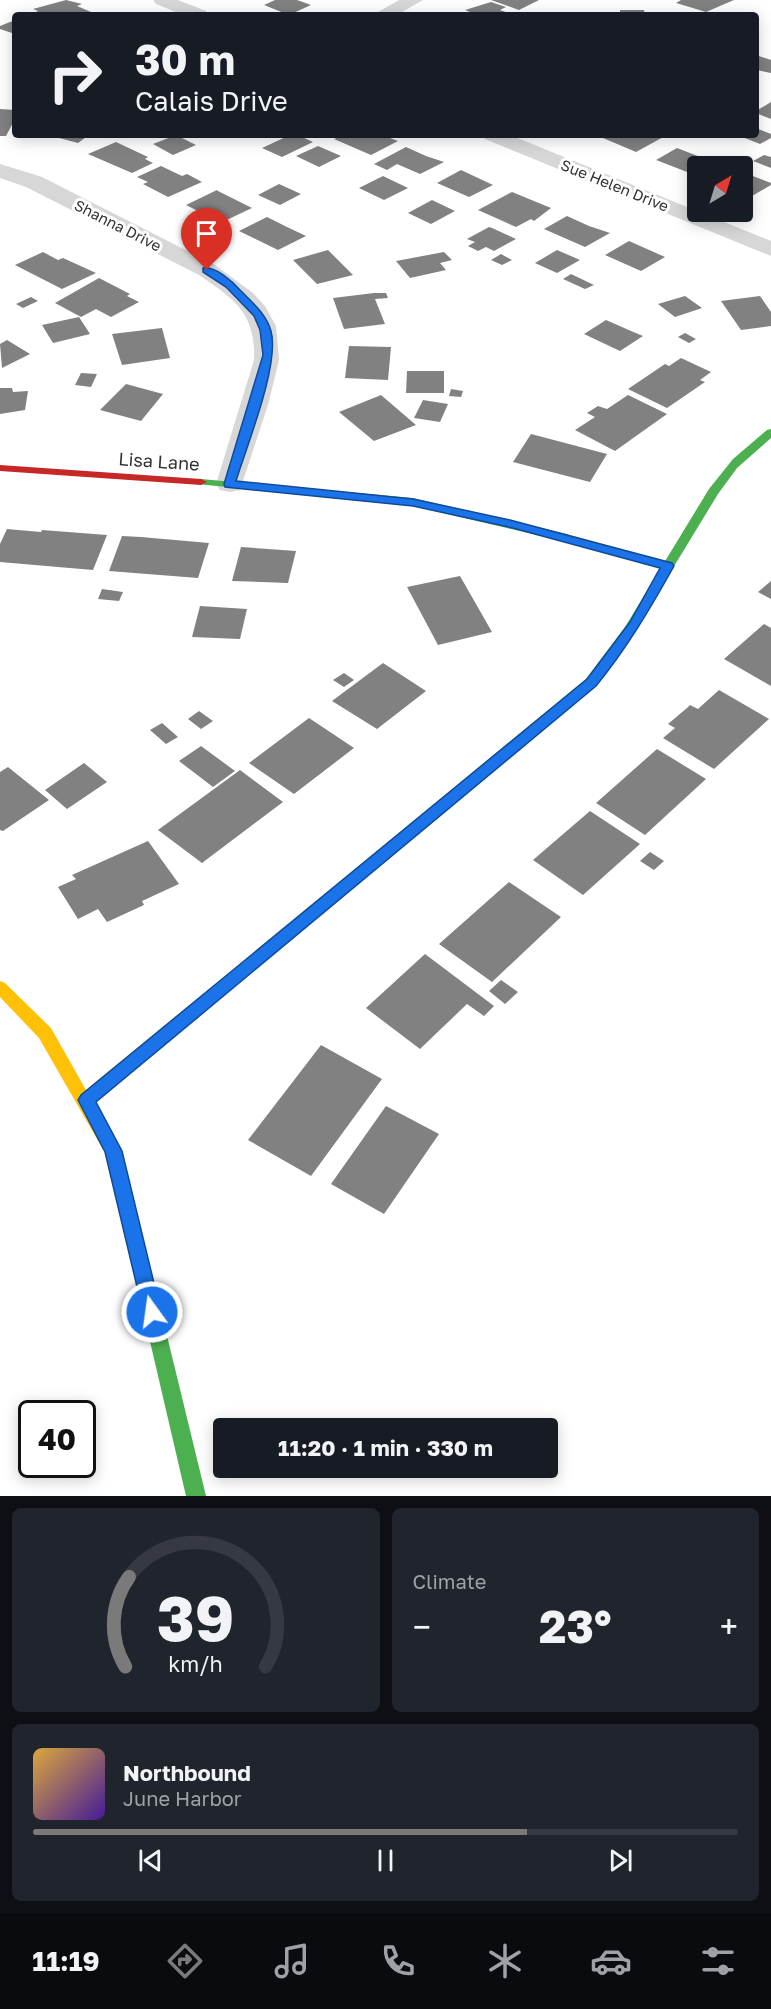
<!DOCTYPE html>
<meta charset="utf-8">
<style>
:root{--surface:#171b24;--page:#20242c;--text:#f1f3f6;--muted:#9ea1a6;--line:#363941;--accent:#7a7a7a}
body{margin:0;font-family:"Golos Text",sans-serif;background:var(--page);color:var(--text);height:100vh;display:flex;flex-direction:column;font-size:22px;white-space:nowrap}
*{box-sizing:border-box;margin:0}
p{font-size:20px;color:var(--muted)}
.icon{flex:none;width:33px;height:33px;fill:none;stroke:currentColor;stroke-width:2;stroke-linecap:round;stroke-linejoin:round}
.map{position:relative;height:1496px;overflow:hidden}
.panel{display:flex;flex-direction:column;gap:12px;padding:12px;background:#0d0f14;flex:1}
.panel>*{flex:none}
.top-card{position:absolute;left:12px;top:12px;width:747px;height:126px;border-radius:6px;box-shadow:0 3px 15px #0003;background:#171b24;color:var(--text);overflow:hidden}
.needle{width:39px;rotate:38deg}
.buttons{position:absolute;left:687px;top:156px;display:grid;gap:12px}
.buttons a{display:grid;place-items:center;width:66px;height:66px;border-radius:6px;background:var(--surface);box-shadow:0 3px 15px #0003;font-size:30px}
.speed{position:absolute;left:18px;top:1400px;display:flex;gap:12px;font-size:30px;font-weight:700;text-align:center}
.speed>*{display:grid;place-content:center;width:78px;height:78px;border-radius:50%;background:var(--surface);box-shadow:0 3px 15px #0003;line-height:1}
.speed .limit{border:3px solid #111;border-radius:9px;background:#fff;color:#111}
.pin{position:absolute;display:grid;place-items:center;width:51px;height:51px;color:#fff;margin:-62px -26px;border-radius:50% 50% 50% 0;rotate:-45deg;box-shadow:0 0 6px #0007}
.pin .icon{rotate:45deg}
.me{position:absolute;width:66px;margin:-33px;rotate:346deg;stroke-linejoin:round;filter:drop-shadow(0 0 4px #0008)}
.turn{display:flex;align-items:center;gap:21px;height:126px;padding:0 24px;font-size:27px}
.turn .icon{width:78px;height:78px;stroke-width:2.5}
.turn b{display:block;font-size:42px;line-height:51px}
.big{font-size:45px;font-weight:700;line-height:1.1}
.panel .tile{flex:1;display:flex;flex-direction:column;justify-content:center;gap:9px;min-width:0;padding:0 21px;border-radius:9px;background:var(--page)}
.panel .dial{align-items:center;gap:0}
.dial svg{height:156px;overflow:visible;fill:none;stroke:var(--line);stroke-width:7;stroke-linecap:round;text-anchor:middle}
.dial text{fill:var(--text);stroke:none}
.song{display:flex;align-items:center;gap:18px}
.cover{width:72px;height:72px;border-radius:9px;background:linear-gradient(135deg,hsl(40 70% 55%),hsl(260 70% 35%))}
.played{height:6px;border-radius:3px;background:linear-gradient(90deg,var(--accent) 70%,var(--line) 70%)}
.keys{display:flex;justify-content:space-around;direction:ltr}
.heat{display:flex;justify-content:space-between;align-items:center;font-size:33px;direction:ltr}
.panel .tiles{flex:1;display:grid;gap:12px;grid-template-columns:1fr 1fr}
.tile:last-child{grid-column:span 2}
.trip{position:absolute;left:213px;top:1418px;width:345px;height:60px;border-radius:6px;background:var(--surface);box-shadow:0 3px 15px #0003;font-weight:700;line-height:60px;text-align:center}
.tabs{display:flex;height:96px;justify-content:space-around;align-items:center;background:#090b0e;color:var(--muted)}
.tabs .icon{width:42px;height:42px}
.tabs .selected{color:var(--accent)}
.tabs b{font-size:27px;color:var(--text)}
.map>svg:first-child{display:block}
.building{fill:#818181}
.lines{fill:none;stroke-linecap:round;stroke-linejoin:round}
.street{fill:#d7d7d7;fill-rule:evenodd}
.fast{fill:#4caf50;fill-rule:evenodd}
.slow{fill:#ffc107;fill-rule:evenodd}
.jam{fill:#c62828;fill-rule:evenodd}
.route{fill:#1a73e8;stroke:#114b97;stroke-width:1.5}
.labels{text-anchor:middle;dominant-baseline:central;stroke-width:6;stroke-linejoin:round;paint-order:stroke}
.far-street-label{font-size:15px;fill:#333;stroke:#fff}
.street-label{font-size:18px;fill:#333;stroke:#fff}
</style>
<div class="map">
<svg width="771" height="1496" viewBox="0 0 771 1496">
<rect width="100%" height="100%" fill="#fff"/>
<path class="building" d="M 66,0 L 82,4 L 77,6 L 91,12 L 84,15 L 29,15 L 38,11 L 33,9 Z
M 275,0 L 297,0 L 311,5 L 289,15 L 264,5 Z
M 491,0 L 539,0 L 519,10 Z
M 681,0 L 734,0 L 706,12 L 676,3 Z
M 491,2 L 506,7 L 500,10 L 514,15 L 463,15 L 470,12 L 465,10 Z
M 620,10 L 644,10 L 645,15 L 620,15 Z
M 15,20 L 15,34 L 0,29 L 0,26 Z
M 756,55 L 771,60 L 771,73 L 756,70 Z
M 771,102 L 771,119 L 756,113 L 756,111 Z
M 0,109 L 15,110 L 15,119 L 6,136 L 0,136 Z
M 756,128 L 771,134 L 771,138 L 760,144 L 737,135 L 756,135 Z
M 48,135 L 89,135 L 78,143 Z
M 176,135 L 196,145 L 173,155 L 153,144 Z
M 290,135 L 298,135 L 313,142 L 282,157 L 262,148 Z
M 343,135 L 382,135 L 398,141 L 371,155 L 334,139 Z
M 609,135 L 667,135 L 636,152 L 603,138 Z
M 116,142 L 148,157 L 145,159 L 153,163 L 132,173 L 88,154 Z
M 318,146 L 341,156 L 319,167 L 296,156 Z
M 406,147 L 426,156 L 444,162 L 420,174 L 397,164 L 387,170 L 374,164 Z
M 677,148 L 716,163 L 710,166 L 698,166 L 695,175 L 656,160 Z
M 764,155 L 771,157 L 771,168 L 753,161 Z
M 161,166 L 182,176 L 187,174 L 202,182 L 168,197 L 143,184 L 148,182 L 137,177 Z
M 461,170 L 493,185 L 469,197 L 437,183 Z
M 742,172 L 771,183 L 771,185 L 752,196 L 742,193 Z
M 383,176 L 385,177 L 408,188 L 384,200 L 359,188 Z
M 279,184 L 301,194 L 280,205 L 258,195 Z
M 217,190 L 218,191 L 252,208 L 216,225 L 199,217 L 204,214 L 186,205 Z
M 512,192 L 551,208 L 534,221 L 531,219 L 516,227 L 478,210 Z
M 432,200 L 455,211 L 431,224 L 408,213 Z
M 567,216 L 589,226 L 610,233 L 585,247 L 544,229 Z
M 267,217 L 287,227 L 306,236 L 278,250 L 239,231 Z
M 489,227 L 492,228 L 516,239 L 494,251 L 486,247 L 478,251 L 468,246 L 475,242 L 467,239 Z
M 629,241 L 665,257 L 641,271 L 605,255 Z
M 328,250 L 353,275 L 317,284 L 293,260 Z
M 557,250 L 580,260 L 557,273 L 535,263 Z
M 43,252 L 58,260 L 63,258 L 96,273 L 62,289 L 15,265 Z
M 444,252 L 452,260 L 440,263 L 446,270 L 410,278 L 396,261 Z
M 501,254 L 512,260 L 502,265 L 491,260 Z
M 571,274 L 594,285 L 585,289 L 563,279 Z
M 99,278 L 130,294 L 127,296 L 139,302 L 111,317 L 96,309 L 81,317 L 55,303 Z
M 374,293 L 386,293 L 388,298 L 375,299 L 385,324 L 344,329 L 333,298 Z
M 685,296 L 702,308 L 675,317 L 658,304 Z
M 760,296 L 771,312 L 771,326 L 741,330 L 721,301 Z
M 31,297 L 38,301 L 23,308 L 16,304 Z
M 79,317 L 90,334 L 53,343 L 42,325 Z
M 606,320 L 631,331 L 643,336 L 620,351 L 584,334 Z
M 162,328 L 170,358 L 122,365 L 112,334 Z
M 685,333 L 696,339 L 689,343 L 678,337 Z
M 7,340 L 30,354 L 2,368 L 0,344 Z
M 349,346 L 391,347 L 388,380 L 345,378 Z
M 681,358 L 711,372 L 700,380 L 705,382 L 667,408 L 628,389 L 665,364 L 669,366 Z
M 407,371 L 444,371 L 444,393 L 406,393 Z
M 81,373 L 97,374 L 91,387 L 75,385 Z
M 126,384 L 163,394 L 141,421 L 100,410 Z
M 0,388 L 12,388 L 13,392 L 28,391 L 25,410 L 0,414 Z
M 451,389 L 463,391 L 461,397 L 449,396 Z
M 381,395 L 416,425 L 374,441 L 339,412 Z
M 628,395 L 667,414 L 615,451 L 575,430 L 595,417 L 587,413 L 598,406 L 607,409 Z
M 423,400 L 448,404 L 440,422 L 414,418 Z
M 531,434 L 607,454 L 590,482 L 513,462 Z
M 7,529 L 41,532 L 42,530 L 107,535 L 93,570 L 0,562 L 0,544 Z
M 122,536 L 141,537 L 209,543 L 198,578 L 109,571 Z
M 241,547 L 296,551 L 288,583 L 232,581 Z
M 460,576 L 492,632 L 438,645 L 407,587 Z
M 771,581 L 771,599 L 758,592 Z
M 102,589 L 123,592 L 119,601 L 98,599 Z
M 200,606 L 247,609 L 240,639 L 192,637 Z
M 764,624 L 771,628 L 771,686 L 724,659 Z
M 383,663 L 426,691 L 377,729 L 332,701 Z
M 344,673 L 354,680 L 344,687 L 333,680 Z
M 719,690 L 769,719 L 714,769 L 663,738 L 675,728 L 668,724 L 687,708 L 690,705 L 698,709 Z
M 199,711 L 213,721 L 201,729 L 188,719 Z
M 309,718 L 354,748 L 294,794 L 249,763 Z
M 162,723 L 178,737 L 166,744 L 150,730 Z
M 201,746 L 235,771 L 213,787 L 179,761 Z
M 657,749 L 706,779 L 645,835 L 596,803 Z
M 84,763 L 107,782 L 67,809 L 45,790 Z
M 8,767 L 49,800 L 3,831 L 0,830 L 0,772 Z
M 240,770 L 283,802 L 202,863 L 158,830 Z
M 590,811 L 640,844 L 583,895 L 533,860 Z
M 148,841 L 179,884 L 142,901 L 144,905 L 107,922 L 98,909 L 78,919 L 58,887 L 76,879 L 72,875 Z
M 650,852 L 664,861 L 654,870 L 640,861 Z
M 509,882 L 561,917 L 492,982 L 439,944 Z
M 425,954 L 494,1006 L 484,1016 L 467,1004 L 420,1049 L 366,1008 Z
M 501,980 L 518,992 L 505,1004 L 489,991 Z
M 321,1045 L 382,1079 L 311,1176 L 248,1140 Z
M 386,1106 L 439,1134 L 384,1214 L 331,1184 Z"/>
<g class="lines">
<path class="street" d="M 153,0 L 178,0 L 206,11 L 208,15 L 183,15 L 156,4 Z
M 399,0 L 423,0 L 397,15 L 373,15 Z
M 482,135 L 510,135 L 771,241 L 771,256 L 485,139 Z
M 0,164 L 42,177 L 215,265 L 253,293 L 265,306 L 276,326 L 279,360 L 268,405 L 240,490 L 230,492 L 220,490 L 216,484 L 254,360 C 256,313 234,299 199,275 L 26,187 L 0,178 Z"/>
<path class="fast" d="M 771,429 L 771,438 L 737,468 L 718,494 L 634,632 L 596,685 L 300,931 L 295,933 L 290,931 L 288,927 L 290,923 L 586,679 L 625,627 L 709,489 L 733,459 L 767,430 Z
M 201,479 L 413,498 L 567,534 L 573,538 L 567,542 L 413,506 L 197,484 L 197,480 Z
M 151,1298 L 157,1301 L 160,1307 L 206,1496 L 186,1496 L 142,1307 L 145,1301 Z"/>
<path class="slow" d="M 567,534 L 671,563 L 673,566 L 667,570 L 563,541 L 561,538 Z
M 295,921 L 300,923 L 302,927 L 300,931 L 94,1103 L 121,1151 L 160,1307 L 157,1313 L 151,1316 L 145,1313 L 142,1307 L 105,1153 L 39,1038 L 0,997 L 0,981 L 5,983 L 51,1028 L 86,1090 L 290,923 Z"/>
<path class="jam" d="M 0,465 L 201,479 L 207,482 L 201,485 L 0,471 Z"/>
</g>
<path class="route" d="M 203,268 C 216,266 233,282 241,291 C 253,303 266,314 271,331 C 280,364 247,445 236,481 L 413,499 L 510,520 L 672,563 L 674,566 C 650,609 627,648 596,686 L 96,1102 L 122,1151 L 161,1312 L 158,1318 L 152,1321 L 146,1318 L 143,1312 L 105,1152 L 78,1100 L 81,1095 L 587,679 L 630,622 L 660,568 L 509,527 L 413,506 L 225,487 L 224,484 L 263,355 L 260,330 L 254,316 L 226,287 L 203,272 Z"/>
<g class="labels">
<g class="far-street-label">
<text transform="translate(615 185) rotate(22)">Sue Helen Drive</text>
<text transform="translate(118 225) rotate(27)">Shanna Drive</text>
</g>
<g class="street-label">
<text transform="translate(159 461) rotate(4)">Lisa Lane</text>
</g>
</g>
</svg>
<div class="buttons">
<a><svg class="needle" viewBox="-14 -14 28 28"><path d="M0-13l5 13h-10z" fill="#e53935"/><path d="M0 13l5-13h-10z" fill="#9ea1a6"/></svg></a>
</div>
<div class="speed"><div class="limit">40</div></div>
<div class="pin" style="left:207px;top:270px;background:#d93025"><svg class="icon" aria-label="arrive" viewBox="0 0 24 24"><path d="M6 21V4h12l-3 4 3 4H6"/></svg></div>
<svg class="me" style="left:152px;top:1312px" viewBox="-20 -20 40 40"><circle r="17" fill="#1a73e8" stroke="#fff" stroke-width="3"/><path d="M0-11L8 9 0 5-8 9z" fill="#fff"/></svg>
<div class="trip">11:20 · 1 min · 330 m</div>
<div class="top-card">
<div class="turn"><svg class="icon" aria-label="right" viewBox="0 0 24 24"><path d="M7 20v-9h11M14 6l5 5-5 5"/></svg><div><b>30 m</b>Calais Drive</div></div>
</div>
</div>
<section class="panel">
<div class="tiles">
<div class="tile dial"><svg viewBox="0 0 100 80">
<path d="M14 69A42 42 0 1 1 86 69"/>
<path d="M14 69A42 42 0 0 1 16 23" stroke="#7a7a7a"/>
<text x="50" y="56" font-size="32" font-weight="700">39</text>
<text x="50" y="72" font-size="11">km/h</text>
</svg></div>
<div class="tile"><p>Climate</p>
<div class="heat"><a>−</a><b class="big">23°</b><a>+</a></div>
</div>
<div class="tile">
<div class="song"><i class="cover"></i><div><b>Northbound</b><p>June Harbor</p></div></div>
<div class="played"></div>
<div class="keys"><svg class="icon" aria-label="previous" viewBox="0 0 24 24"><path d="M18 5L8 12l10 7zM5 5v14"/></svg><svg class="icon" aria-label="pause" viewBox="0 0 24 24"><path d="M8 5v14M16 5v14"/></svg><svg class="icon" aria-label="next" viewBox="0 0 24 24"><path d="M6 5l10 7-10 7zM19 5v14"/></svg></div>
</div>
</div>
</section>
<nav class="tabs">
<b>11:19</b>
<svg class="icon selected" aria-label="directions" viewBox="0 0 24 24"><path d="M12 3l9 9-9 9-9-9zM9 14v-3h6M13 9l2 2-2 2"/></svg>
<svg class="icon" aria-label="music" viewBox="0 0 24 24"><path d="M9 18V5l10-2v13"/><circle cx="6" cy="18" r="3"/><circle cx="16" cy="16" r="3"/></svg>
<svg class="icon" aria-label="phone" viewBox="0 0 24 24"><path d="M5 4h4l2 5-3 2q2 4 5 5l2-3 5 2v4C11 20 4 13 5 4z"/></svg>
<svg class="icon" aria-label="climate" viewBox="0 0 24 24"><path d="M12 3v18M4 7l16 10M4 17L20 7"/></svg>
<svg class="icon" aria-label="car" viewBox="0 0 24 24"><path d="M5 17H2v-5l4-1 3-4h7l3 4 3 1v5h-3M9 17h6M6 11h13"/><circle cx="7" cy="17" r="2"/><circle cx="17" cy="17" r="2"/></svg>
<svg class="icon" aria-label="filters" viewBox="0 0 24 24"><path d="M4 7h16M4 17h16"/><circle cx="9" cy="7" r="2"/><circle cx="15" cy="17" r="2"/></svg>
</nav>
